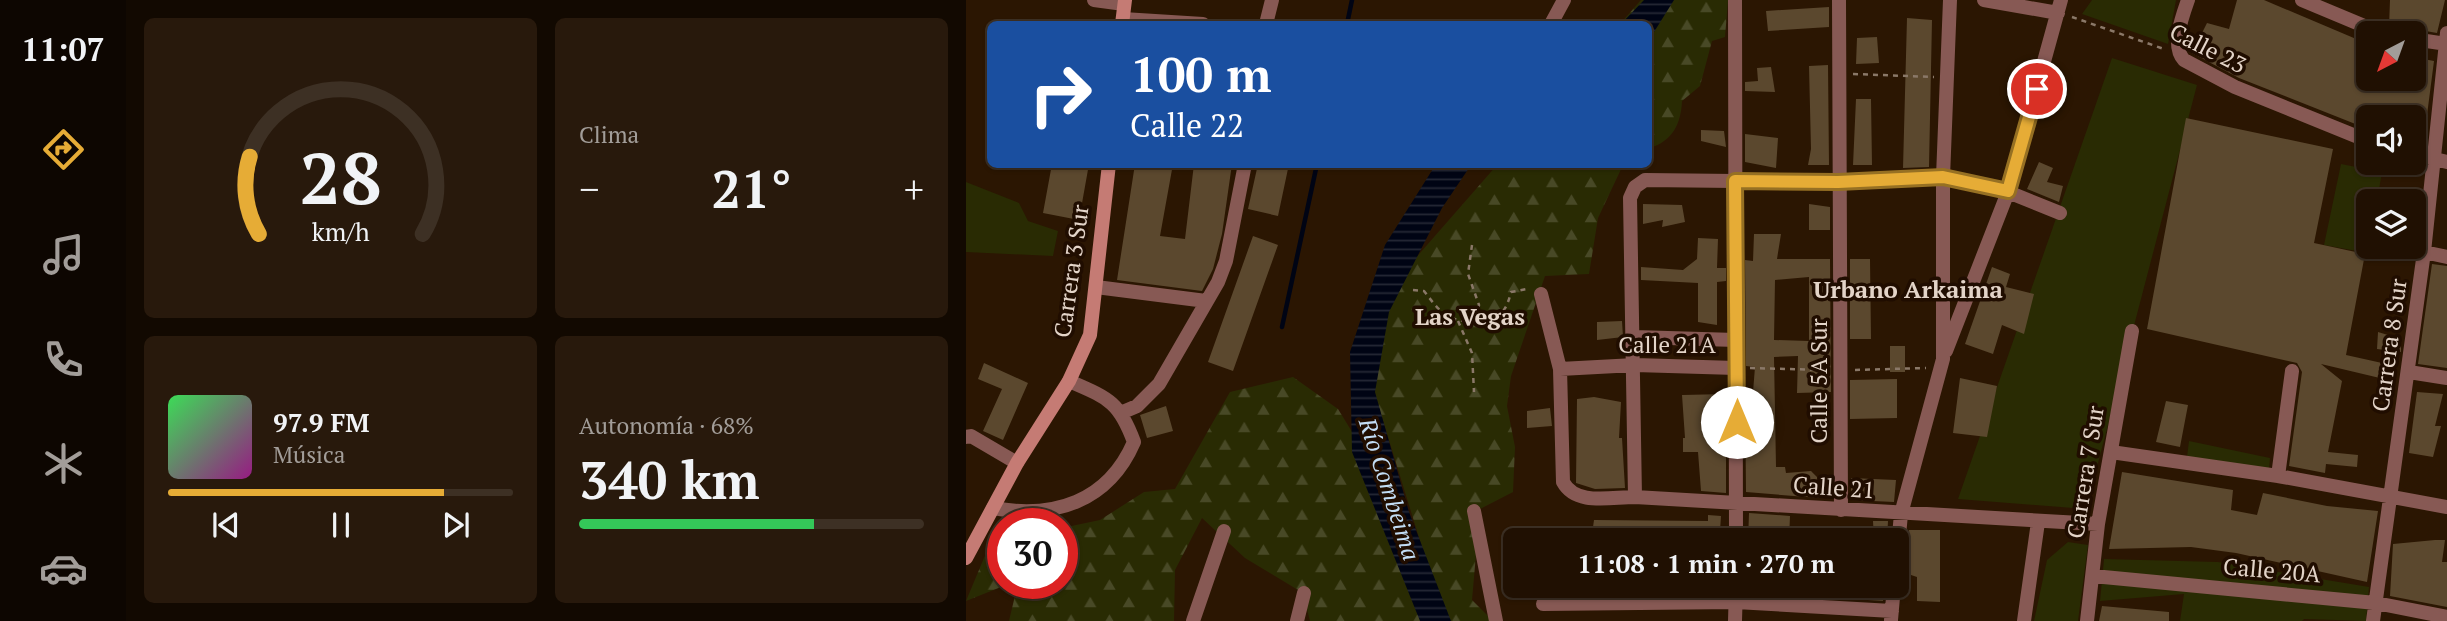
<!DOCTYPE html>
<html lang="es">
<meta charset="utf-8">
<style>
:root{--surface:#201002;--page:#28190c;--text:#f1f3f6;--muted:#a29d99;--line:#3d3024;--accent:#e6ac36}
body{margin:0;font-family:"PT Serif",serif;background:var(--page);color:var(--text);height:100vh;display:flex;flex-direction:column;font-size:26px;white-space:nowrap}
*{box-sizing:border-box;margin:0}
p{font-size:23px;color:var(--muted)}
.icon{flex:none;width:38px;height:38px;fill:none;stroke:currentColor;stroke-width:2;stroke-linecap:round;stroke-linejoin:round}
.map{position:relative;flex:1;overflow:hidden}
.details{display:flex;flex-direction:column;gap:18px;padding:18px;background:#120901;width:840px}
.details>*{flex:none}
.guide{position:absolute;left:21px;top:21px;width:665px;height:147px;border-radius:10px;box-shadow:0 2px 5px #0004,0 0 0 2px var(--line);background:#1a4fa0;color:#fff;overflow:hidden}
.needle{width:46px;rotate:221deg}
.tools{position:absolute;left:1390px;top:21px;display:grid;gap:14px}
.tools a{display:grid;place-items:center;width:70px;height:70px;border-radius:10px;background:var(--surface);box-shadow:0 2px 5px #0004,0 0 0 2px var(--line);font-size:35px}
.speed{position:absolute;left:21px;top:508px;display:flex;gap:14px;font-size:35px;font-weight:700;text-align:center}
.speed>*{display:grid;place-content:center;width:91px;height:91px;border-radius:50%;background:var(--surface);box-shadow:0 2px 5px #0004,0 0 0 2px var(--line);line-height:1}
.speed .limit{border:10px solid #d22;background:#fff;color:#111}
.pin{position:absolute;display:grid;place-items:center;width:60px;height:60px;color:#fff;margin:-30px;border:4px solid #fff;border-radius:50%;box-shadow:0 2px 7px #0007}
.me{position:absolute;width:77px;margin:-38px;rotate:0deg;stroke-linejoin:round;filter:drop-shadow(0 0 5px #0008)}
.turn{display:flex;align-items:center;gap:24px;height:147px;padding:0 28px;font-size:32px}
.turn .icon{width:91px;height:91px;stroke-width:2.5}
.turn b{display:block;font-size:49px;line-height:60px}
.big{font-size:52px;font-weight:700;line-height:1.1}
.details .tile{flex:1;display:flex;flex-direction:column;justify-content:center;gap:10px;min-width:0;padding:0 24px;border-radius:10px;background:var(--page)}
.details .dial{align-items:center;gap:0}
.dial svg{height:182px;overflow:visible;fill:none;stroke:var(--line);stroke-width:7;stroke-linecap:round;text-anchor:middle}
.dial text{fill:var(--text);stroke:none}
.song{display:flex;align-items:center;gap:21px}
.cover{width:84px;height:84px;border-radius:10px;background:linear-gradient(135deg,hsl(130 70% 55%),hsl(310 70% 35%))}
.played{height:7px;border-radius:4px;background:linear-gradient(90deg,var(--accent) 80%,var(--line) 80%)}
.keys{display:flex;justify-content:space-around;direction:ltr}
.heat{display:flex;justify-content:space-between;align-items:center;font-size:38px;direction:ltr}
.charge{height:10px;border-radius:5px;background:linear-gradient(90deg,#34c759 68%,var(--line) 0)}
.details .tiles{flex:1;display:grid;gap:18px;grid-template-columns:repeat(2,1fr)}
.trip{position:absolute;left:537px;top:528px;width:406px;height:70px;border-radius:10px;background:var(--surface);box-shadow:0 2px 5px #0004,0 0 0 2px var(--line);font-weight:700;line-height:70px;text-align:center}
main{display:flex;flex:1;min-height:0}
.menu{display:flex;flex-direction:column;width:126px;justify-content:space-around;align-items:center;background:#0d0601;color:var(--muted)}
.menu .icon{width:49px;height:49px}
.menu .active{color:var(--accent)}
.menu b{font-size:32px;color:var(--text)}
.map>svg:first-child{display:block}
.green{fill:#292b03}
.forest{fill:url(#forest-firs)}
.water{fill:url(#water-rules)}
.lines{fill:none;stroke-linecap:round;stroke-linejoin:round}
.stream{stroke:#000414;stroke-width:4.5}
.building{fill:#5b482e;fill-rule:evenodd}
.path{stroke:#8a7868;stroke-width:2.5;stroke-dasharray:5 5;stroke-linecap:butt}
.street{stroke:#875954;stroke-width:14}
.secondary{stroke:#c57b74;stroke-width:14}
.route-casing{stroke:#967023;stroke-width:18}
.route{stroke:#e6ac36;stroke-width:12}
.labels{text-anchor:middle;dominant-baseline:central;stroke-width:7;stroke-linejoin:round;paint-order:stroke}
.street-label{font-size:23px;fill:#e3d4c8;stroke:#200d00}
.neighbourhood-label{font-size:24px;font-weight:bold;fill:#e3d4c8;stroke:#200d00}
.water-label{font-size:24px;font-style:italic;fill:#c2dcf4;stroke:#200d00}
</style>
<main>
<nav class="menu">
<b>11:07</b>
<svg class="icon active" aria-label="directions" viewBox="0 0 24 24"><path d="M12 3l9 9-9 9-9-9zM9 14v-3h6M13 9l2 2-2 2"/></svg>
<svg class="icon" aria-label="music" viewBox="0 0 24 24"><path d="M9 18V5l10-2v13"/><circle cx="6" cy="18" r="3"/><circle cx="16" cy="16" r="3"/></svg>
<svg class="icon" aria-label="phone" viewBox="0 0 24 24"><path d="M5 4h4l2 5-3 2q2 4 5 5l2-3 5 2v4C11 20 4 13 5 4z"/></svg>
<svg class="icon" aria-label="climate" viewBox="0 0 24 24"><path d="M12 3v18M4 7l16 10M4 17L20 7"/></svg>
<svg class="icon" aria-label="car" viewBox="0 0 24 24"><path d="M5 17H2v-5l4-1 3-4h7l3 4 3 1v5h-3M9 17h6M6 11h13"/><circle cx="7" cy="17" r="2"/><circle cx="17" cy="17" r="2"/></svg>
</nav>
<section class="details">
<div class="tiles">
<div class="tile dial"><svg viewBox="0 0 100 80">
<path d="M14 69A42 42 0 1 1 86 69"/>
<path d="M14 69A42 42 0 0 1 10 35" stroke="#e6ac36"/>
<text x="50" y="56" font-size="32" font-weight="700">28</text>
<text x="50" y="72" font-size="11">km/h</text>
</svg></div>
<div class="tile"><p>Clima</p>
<div class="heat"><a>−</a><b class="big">21°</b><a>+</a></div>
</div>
<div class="tile">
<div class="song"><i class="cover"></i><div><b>97.9 FM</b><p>Música</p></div></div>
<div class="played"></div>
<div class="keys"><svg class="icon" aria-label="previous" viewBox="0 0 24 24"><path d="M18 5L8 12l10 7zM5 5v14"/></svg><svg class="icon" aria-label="pause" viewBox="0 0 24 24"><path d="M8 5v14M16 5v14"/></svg><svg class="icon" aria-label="next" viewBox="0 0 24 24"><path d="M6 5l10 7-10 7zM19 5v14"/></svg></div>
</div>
<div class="tile"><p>Autonomía · 68%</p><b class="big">340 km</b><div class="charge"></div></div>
</div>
</section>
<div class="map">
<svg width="1481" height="621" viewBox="0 0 1481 621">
<defs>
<pattern id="forest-firs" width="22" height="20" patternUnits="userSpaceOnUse" patternTransform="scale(1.75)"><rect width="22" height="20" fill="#292b03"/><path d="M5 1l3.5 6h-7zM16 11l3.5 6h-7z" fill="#484926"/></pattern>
<pattern id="water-rules" width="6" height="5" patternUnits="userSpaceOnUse" patternTransform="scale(1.75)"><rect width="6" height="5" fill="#000414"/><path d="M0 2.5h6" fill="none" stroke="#252835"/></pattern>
</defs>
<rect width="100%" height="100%" fill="#2b1602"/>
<path class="green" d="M 1126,0 L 1210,0 L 1202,44 L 1116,14 Z
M 1146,58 L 1231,85 L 1120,509 L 992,499 Z
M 1375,164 L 1416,172 L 1411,201 L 1402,201 L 1402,253 L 1358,245 Z
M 0,182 L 53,203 L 62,221 L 92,231 L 87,256 L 0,252 Z
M 1223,441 L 1304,458 L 1303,470 L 1221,457 Z
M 1102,542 L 1122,545 L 1112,621 L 1068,621 L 1081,560 Z
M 1138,559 L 1252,562 L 1403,587 L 1400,621 L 1338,619 L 1336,621 L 1214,621 L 1218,594 L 1134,601 Z"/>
<path class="forest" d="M 675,0 L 762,0 L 759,37 L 746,41 L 734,86 L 716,101 C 715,124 706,142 683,148 L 682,24 L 654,24 Z
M 531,165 L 657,165 L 632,218 L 623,274 L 579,276 L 545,376 L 541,406 L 549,447 L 547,492 L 514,509 L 506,600 L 527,621 L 344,621 L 337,593 L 279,558 L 236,518 L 209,570 L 208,621 L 43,621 L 52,583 L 96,583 L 96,528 L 134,520 L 178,492 L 209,489 L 264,392 L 327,377 L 372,409 L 455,544 L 406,385 L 420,292 Z
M 37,542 L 37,583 L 45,583 L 0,601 L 23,546 Z"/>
<path class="water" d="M 678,0 L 708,0 L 683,40 L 682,24 L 655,24 Z
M 470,164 L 505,165 L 476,208 L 423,312 L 409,392 L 443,512 L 485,621 L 454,621 L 386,452 L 384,352 L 419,245 Z"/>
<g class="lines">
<path class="stream" d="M 381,24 L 386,0
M 316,327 L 351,164"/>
</g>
<path class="building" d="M 1271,0 L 1298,0 L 1402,44 L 1402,79 L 1447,79 L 1447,57 L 1468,61 L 1457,146 L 1447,145 L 1447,117 L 1402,117 L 1402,129 L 1273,78 L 1226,53 L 1241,23 L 1263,29 Z
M 1424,0 L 1479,0 L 1471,33 L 1448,29 L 1439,33 L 1440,29 L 1423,27 Z
M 863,7 L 863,27 L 802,31 L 800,11 Z
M 941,18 L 966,20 L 963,167 L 937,168 Z
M 911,37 L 913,63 L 890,64 L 891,38 Z
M 862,65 L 863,165 L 842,165 L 845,149 L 843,66 Z
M 805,67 L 809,92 L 779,91 L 779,82 L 792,81 L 791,68 Z
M 890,99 L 905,99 L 906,165 L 887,165 Z
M 1220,118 L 1367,149 L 1348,243 L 1399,254 L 1380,355 L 1416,363 L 1418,379 L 1355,364 L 1376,381 L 1362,452 L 1392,455 L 1391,467 L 1360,464 L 1359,473 L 1323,466 L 1336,372 L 1331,363 L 1181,329 Z
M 735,130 L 758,131 L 760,147 L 735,141 Z
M 779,134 L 812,138 L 810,168 L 779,162 Z
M 1073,162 L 1087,168 L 1081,182 L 1097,186 L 1093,202 L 1061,189 Z
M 86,164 L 123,164 L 113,220 L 77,213 Z
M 169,164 L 207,164 L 194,236 L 219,239 L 228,164 L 266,164 L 256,234 L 247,269 L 236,291 L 151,280 Z
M 292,164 L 323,164 L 312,216 L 282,209 Z
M 677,204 L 716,205 L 719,222 L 696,227 L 697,220 L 677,224 Z
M 843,204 L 864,207 L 864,230 L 843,230 Z
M 788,234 L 815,234 L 811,259 L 864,259 L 865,392 L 831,393 L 832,356 L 808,357 L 810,467 L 819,467 L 820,473 L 845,471 L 851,477 L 853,498 L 780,492 L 779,392 L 787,392 L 789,367 L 780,366 L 779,260 L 787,261 ZM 843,277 L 843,341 L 808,340 L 809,280 Z
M 287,236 L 312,245 L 267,371 L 242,362 Z
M 732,238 L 752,239 L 751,268 L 760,268 L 760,281 L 751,282 L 751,325 L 732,322 L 732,283 L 675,280 L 675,267 L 717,270 L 731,259 Z
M 884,259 L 904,259 L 905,339 L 884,339 Z
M 1466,264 L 1481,266 L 1481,368 L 1452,364 Z
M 1026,267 L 1044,274 L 1040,287 L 1068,294 L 1058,334 L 1036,325 L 1027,354 L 999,344 Z
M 656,321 L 657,337 L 631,340 L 631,322 Z
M 1412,332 L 1422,335 L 1435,345 L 1435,352 L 1411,349 Z
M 924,346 L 939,346 L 939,372 L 924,372 Z
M 18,363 L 62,383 L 37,440 L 17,431 L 36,389 L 12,379 Z
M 994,378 L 1031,386 L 1021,437 L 987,433 Z
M 931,379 L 931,418 L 884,419 L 884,380 Z
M 1451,392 L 1477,394 L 1469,426 L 1475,426 L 1467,457 L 1443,453 Z
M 760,394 L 760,493 L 735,491 L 732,452 L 717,452 L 717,438 L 719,438 L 716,395 Z
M 628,397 L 655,402 L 653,438 L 656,438 L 659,488 L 629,489 L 610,483 L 611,399 Z
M 1200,401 L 1222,405 L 1214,447 L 1190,442 Z
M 200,406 L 207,431 L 181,438 L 174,415 Z
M 584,408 L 586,426 L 561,428 L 561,411 Z
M 1156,472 L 1267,490 L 1265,510 L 1291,515 L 1297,493 L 1361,506 L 1412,511 L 1401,582 L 1270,553 L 1225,547 L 1143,549 Z
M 885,478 L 930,480 L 928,502 L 885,500 Z
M 783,513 L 824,516 L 823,541 L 782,541 Z
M 742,515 L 755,516 L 754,531 L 719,533 L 719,536 L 626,534 L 628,520 L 742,521 Z
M 907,521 L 922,521 L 921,541 L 908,541 Z
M 943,530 L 974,530 L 974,602 L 951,601 L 951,577 L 939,573 Z
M 1469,540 L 1479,540 L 1476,562 L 1481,562 L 1481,607 L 1424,596 L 1427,544 Z
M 701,586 L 740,586 L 739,593 L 701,593 Z
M 825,586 L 918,586 L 917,601 L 824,595 Z
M 1136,606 L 1203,612 L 1203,621 L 1133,621 Z"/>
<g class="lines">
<path class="path" d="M 1106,17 L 1198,49
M 887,74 L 968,77
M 506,245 L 502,274 L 513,305 L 510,322 C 532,321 540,313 545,292 L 561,289
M 447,290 L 458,291 C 475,313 480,321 510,322
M 492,321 L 506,353 L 508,392
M 784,368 L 862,370
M 889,370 L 960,368"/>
<path class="street" d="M 128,0 L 158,4
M 769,0 L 770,541
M 873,0 L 875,510
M 1018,0 L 1092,13
M 1222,0 C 1216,17 1205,46 1218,60 L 1269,87 L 1402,141
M 1336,0 L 1415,33
M 157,19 L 237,24
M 300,24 L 306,0
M 585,24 L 598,0
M 1447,39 L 1481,44
M 1447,154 L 1481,162
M 1458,252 L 1481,257
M 130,287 L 240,301
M 575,294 L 594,369 L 597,482 C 610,506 644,497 669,497 L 1132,524
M 668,337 L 770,340
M 980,351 L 1042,192 L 1095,0
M 594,369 L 669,365 L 770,368
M 1443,372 L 1481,378
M 157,412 L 171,406 L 193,384 L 252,282 L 260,261 L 279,164
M 0,437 L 5,436 L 51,463
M 1145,452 L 1312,476 L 1481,507
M 1312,476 L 1326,371
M 669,497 L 664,198 L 669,187 L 679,180 L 872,182 L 977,177 L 1042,192 L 1094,213
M 27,508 C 88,519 142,502 168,442 C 153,401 142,398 103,381
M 508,511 L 530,621
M 931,557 L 935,514 L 977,359 L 977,177 L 984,0
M 1127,576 L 1410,603 L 1481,617
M 577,604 L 770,602 L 926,611
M 925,620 L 928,586
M 227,621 L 258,531
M 331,621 L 338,593
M 769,621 L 770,586
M 1058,621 L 1072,522
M 1121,621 L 1132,524 L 1166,331
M 1407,621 L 1458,252 L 1481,33"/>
<path class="secondary" d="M 156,24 L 159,0
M 0,558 L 51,463 L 103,381 L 124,335 L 143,164"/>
</g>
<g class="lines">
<g class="route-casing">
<path id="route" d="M 771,422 L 769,181 L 872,182 L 977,177 L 1042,191 L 1071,89"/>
</g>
<use href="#route" class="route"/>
</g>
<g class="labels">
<g class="street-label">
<text transform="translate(1242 48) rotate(27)">Calle 23</text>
<text transform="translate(105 271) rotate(-82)">Carrera 3 Sur</text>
<text x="701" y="344">Calle 21A</text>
<text transform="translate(1423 345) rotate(-82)">Carrera 8 Sur</text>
<text transform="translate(852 381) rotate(-90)">Calle 5A Sur</text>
<text transform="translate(1119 472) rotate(-81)">Carrera 7 Sur</text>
<text transform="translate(868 487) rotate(4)">Calle 21</text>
<text transform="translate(1306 570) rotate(5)">Calle 20A</text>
</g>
<g class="neighbourhood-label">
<text x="942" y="289">Urbano Arkaima</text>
<text x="504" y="316">Las Vegas</text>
</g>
<g class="water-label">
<text transform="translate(424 489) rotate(72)">Río Combeima</text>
</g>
</g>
</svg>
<div class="tools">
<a><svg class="needle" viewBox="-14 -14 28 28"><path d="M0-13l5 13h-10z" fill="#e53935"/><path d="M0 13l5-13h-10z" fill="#a29d99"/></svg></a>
<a><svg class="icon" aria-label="sound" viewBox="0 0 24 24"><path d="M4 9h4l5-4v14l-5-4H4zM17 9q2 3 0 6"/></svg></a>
<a><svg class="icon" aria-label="layers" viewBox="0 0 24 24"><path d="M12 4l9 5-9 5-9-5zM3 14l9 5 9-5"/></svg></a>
</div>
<div class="speed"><div class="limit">30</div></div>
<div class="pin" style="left:1071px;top:89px;background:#d93025"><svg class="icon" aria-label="arrive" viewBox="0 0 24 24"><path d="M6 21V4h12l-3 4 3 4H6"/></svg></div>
<svg class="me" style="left:771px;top:422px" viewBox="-20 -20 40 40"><circle r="19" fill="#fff"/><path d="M0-13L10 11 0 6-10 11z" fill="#e6ac36"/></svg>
<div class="trip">11:08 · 1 min · 270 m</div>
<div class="guide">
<div class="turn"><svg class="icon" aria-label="right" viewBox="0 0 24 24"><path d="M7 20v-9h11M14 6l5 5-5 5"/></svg><div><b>100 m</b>Calle 22</div></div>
</div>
</div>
</main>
